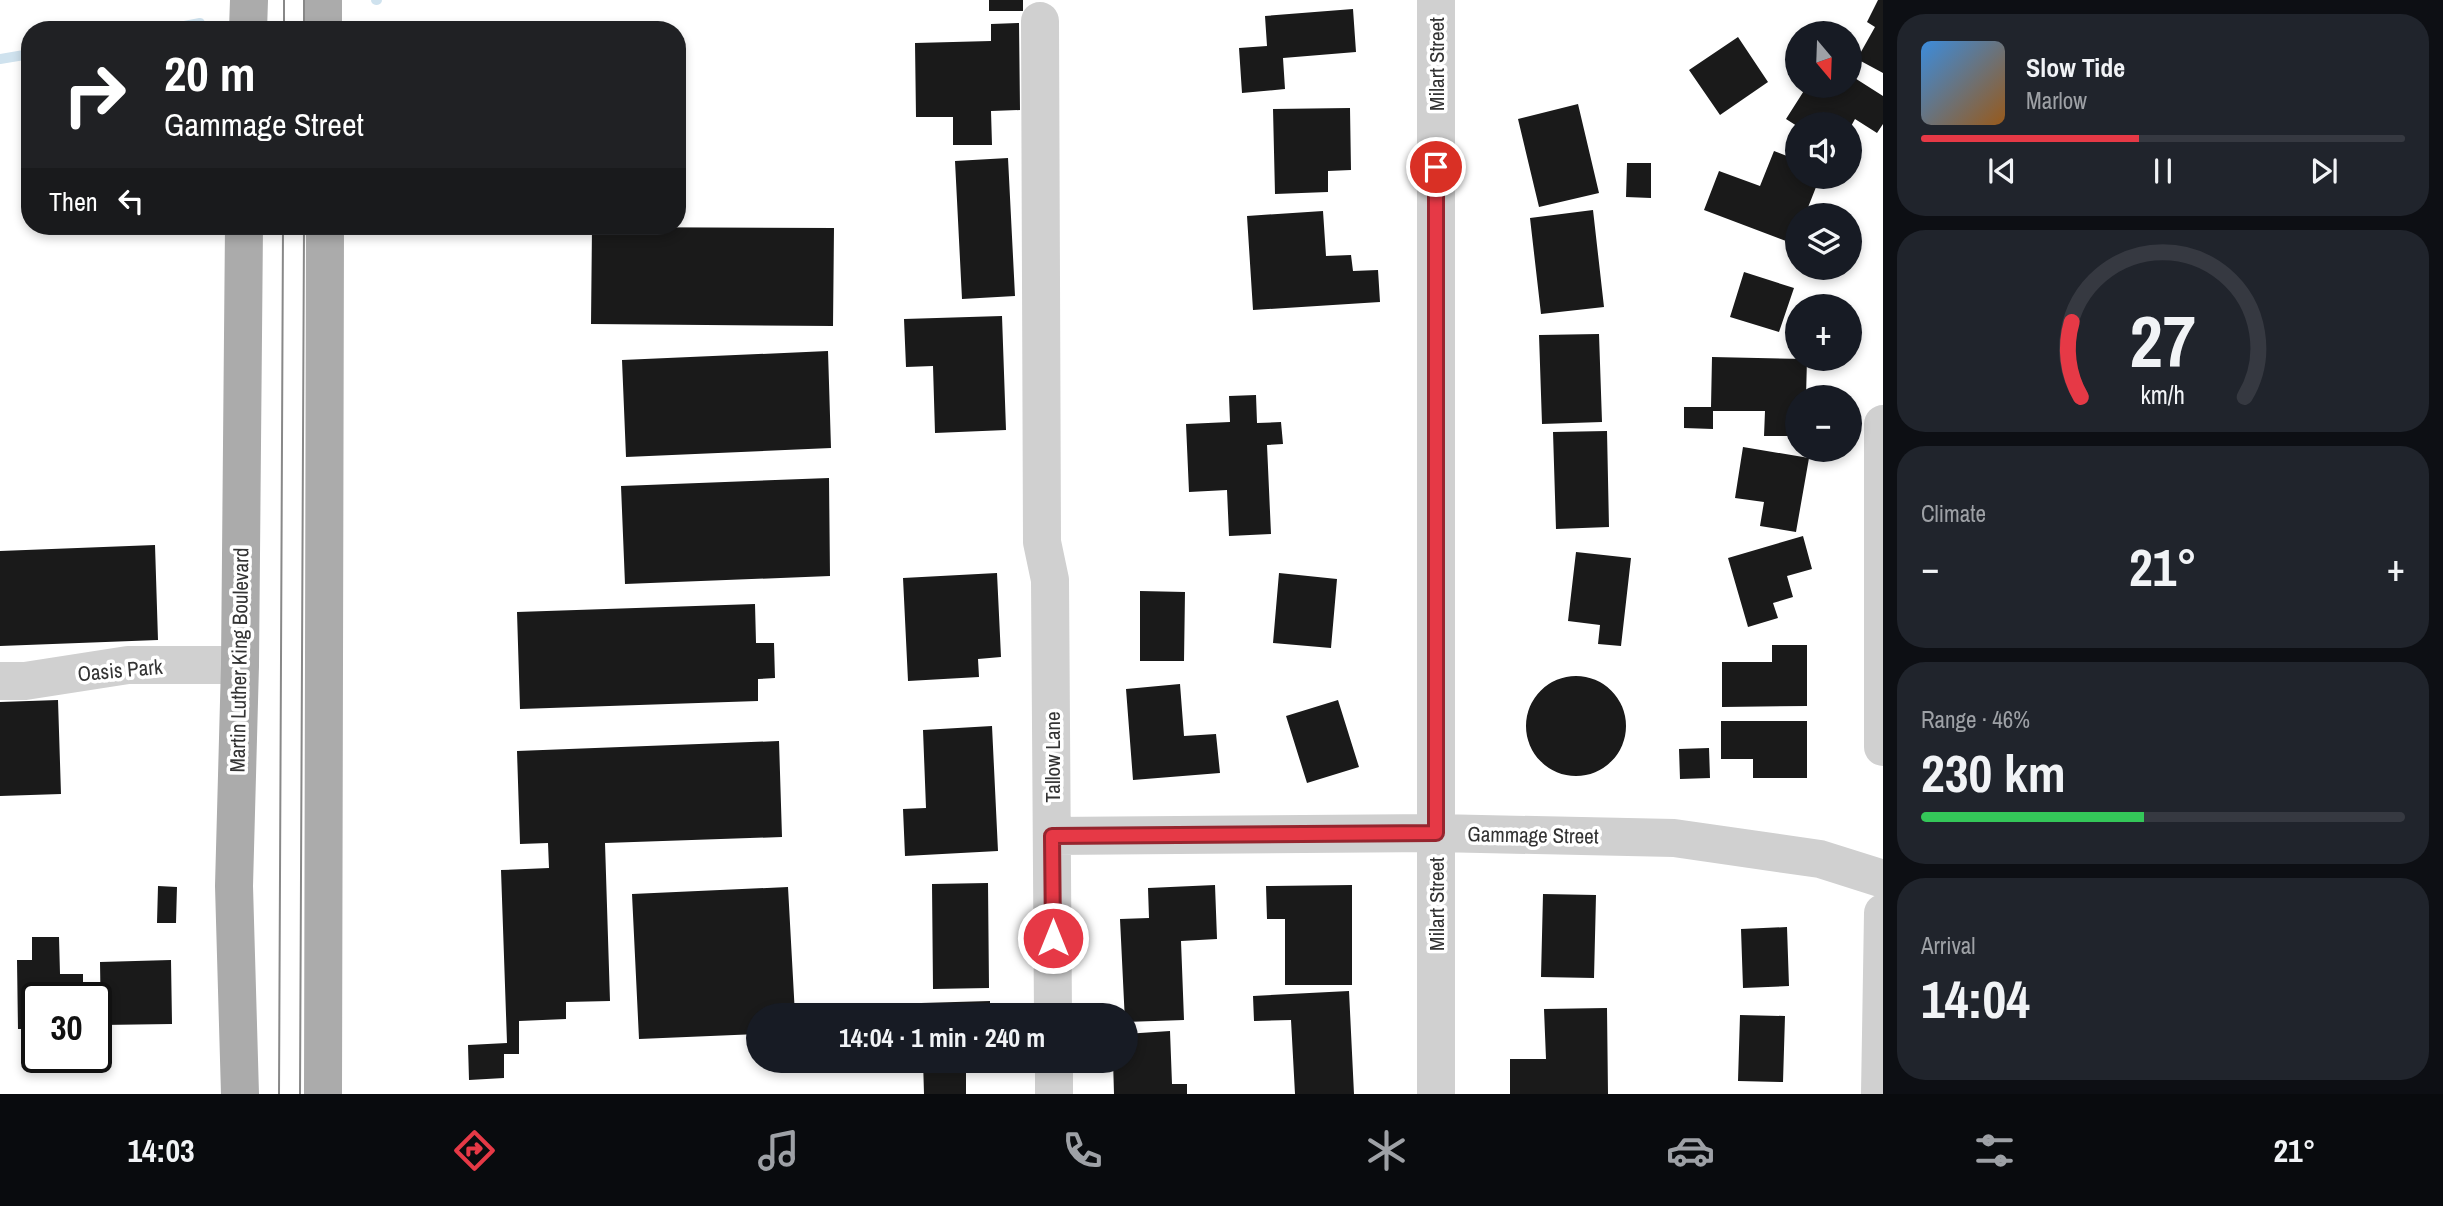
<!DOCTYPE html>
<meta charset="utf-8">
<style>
:root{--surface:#171b24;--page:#20242c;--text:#f1f3f6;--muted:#9ea1a6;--line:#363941;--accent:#e63946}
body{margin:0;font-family:"Archivo Narrow",sans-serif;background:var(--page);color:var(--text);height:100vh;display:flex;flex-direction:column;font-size:26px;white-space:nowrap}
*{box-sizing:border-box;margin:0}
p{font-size:23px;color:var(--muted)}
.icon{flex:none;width:38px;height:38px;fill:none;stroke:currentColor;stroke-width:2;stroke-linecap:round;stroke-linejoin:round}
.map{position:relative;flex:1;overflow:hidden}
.details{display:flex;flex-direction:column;gap:14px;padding:14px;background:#0d0f14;width:560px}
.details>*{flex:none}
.top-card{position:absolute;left:21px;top:21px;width:665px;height:214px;border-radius:28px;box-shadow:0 4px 10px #0003;background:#202124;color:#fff;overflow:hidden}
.needle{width:46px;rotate:161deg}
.buttons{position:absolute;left:1785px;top:21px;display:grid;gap:14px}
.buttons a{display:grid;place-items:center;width:77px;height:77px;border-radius:50%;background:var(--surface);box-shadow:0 4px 10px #0003;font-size:35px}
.speed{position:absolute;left:21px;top:982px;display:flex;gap:14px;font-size:35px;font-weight:700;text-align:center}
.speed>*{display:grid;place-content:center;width:91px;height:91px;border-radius:50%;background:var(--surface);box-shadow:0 4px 10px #0003;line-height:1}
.speed .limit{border:4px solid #111;border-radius:10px;background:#fff;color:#111}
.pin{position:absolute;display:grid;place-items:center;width:60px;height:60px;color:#fff;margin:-30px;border:4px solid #fff;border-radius:50%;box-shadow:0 2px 7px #0007}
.me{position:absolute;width:77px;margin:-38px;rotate:0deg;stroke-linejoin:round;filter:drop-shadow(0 0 5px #0008)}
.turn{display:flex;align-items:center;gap:24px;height:147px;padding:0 28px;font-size:32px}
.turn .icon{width:91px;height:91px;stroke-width:2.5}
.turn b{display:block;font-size:49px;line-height:60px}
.then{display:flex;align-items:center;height:66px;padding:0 28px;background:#0003;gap:14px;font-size:26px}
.big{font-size:52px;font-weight:800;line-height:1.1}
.details .widget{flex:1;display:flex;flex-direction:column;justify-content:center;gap:10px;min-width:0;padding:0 24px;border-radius:28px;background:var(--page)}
.details .dial{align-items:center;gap:0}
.dial svg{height:182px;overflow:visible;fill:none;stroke:var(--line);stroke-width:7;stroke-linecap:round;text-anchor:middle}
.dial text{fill:var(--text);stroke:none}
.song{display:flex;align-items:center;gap:21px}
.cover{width:84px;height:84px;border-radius:10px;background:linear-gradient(135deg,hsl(210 70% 55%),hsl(30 70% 35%))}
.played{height:7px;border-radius:4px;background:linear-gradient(90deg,var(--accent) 45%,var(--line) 45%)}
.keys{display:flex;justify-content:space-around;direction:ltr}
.heat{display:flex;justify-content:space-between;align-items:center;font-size:38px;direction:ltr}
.charge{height:10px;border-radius:5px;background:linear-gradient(90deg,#34c759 46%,var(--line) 0)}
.trip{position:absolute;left:746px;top:1003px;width:392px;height:70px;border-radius:35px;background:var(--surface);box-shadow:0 4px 10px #0003;font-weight:800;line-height:70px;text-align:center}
.dock{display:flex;height:112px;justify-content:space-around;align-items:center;background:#090b0e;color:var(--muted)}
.dock .icon{width:49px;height:49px}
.dock .current{color:var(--accent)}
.dock b{font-size:32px;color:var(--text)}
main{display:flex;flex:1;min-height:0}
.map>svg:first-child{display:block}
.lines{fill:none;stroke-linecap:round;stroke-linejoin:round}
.stream{stroke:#cfe2ee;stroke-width:10}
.building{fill:#1a1a1a}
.minor{stroke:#d0d0d0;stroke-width:38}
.major{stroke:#ababab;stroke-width:38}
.tram{stroke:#888;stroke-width:2}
.route-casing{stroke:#96252e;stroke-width:18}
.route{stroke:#e63946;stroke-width:12}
.labels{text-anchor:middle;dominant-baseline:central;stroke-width:7;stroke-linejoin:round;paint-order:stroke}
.street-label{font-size:21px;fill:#333;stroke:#fff}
</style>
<main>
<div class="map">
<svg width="1883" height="1094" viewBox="0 0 1883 1094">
<rect width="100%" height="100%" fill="#fff"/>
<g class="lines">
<path class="stream" d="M 376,0 L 377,0
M 164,30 L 200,23
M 0,59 L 30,54"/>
</g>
<path class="building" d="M 989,0 L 1023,0 L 1023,11 L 989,11 Z
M 1878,0 L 1883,0 L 1883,73 L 1857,59 L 1875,27 L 1867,22 Z
M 1353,9 L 1356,52 L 1283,58 L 1285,89 L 1242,93 L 1239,48 L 1267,46 L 1265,16 Z
M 1019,23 L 1020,110 L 991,111 L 992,145 L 953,145 L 953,117 L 916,117 L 915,43 L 991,41 L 991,24 Z
M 1738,37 L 1768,82 L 1720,115 L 1689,70 Z
M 1850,75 L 1883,96 L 1883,124 L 1877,133 L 1855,119 L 1850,128 L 1850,124 L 1797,126 L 1786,119 L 1807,86 L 1850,86 Z
M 1578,104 L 1599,193 L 1539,207 L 1518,119 Z
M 1350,108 L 1351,170 L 1328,171 L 1328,192 L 1275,194 L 1273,109 Z
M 1774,151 L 1797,160 L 1797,177 L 1820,177 L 1805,215 L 1797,215 L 1797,236 L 1794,244 L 1704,210 L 1719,171 L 1760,186 Z
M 1008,158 L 1015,296 L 962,299 L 955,161 Z
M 1627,163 L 1651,163 L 1651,198 L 1626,197 Z
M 1593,210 L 1604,307 L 1541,314 L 1530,218 Z
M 1323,211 L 1326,256 L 1351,255 L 1353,271 L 1378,270 L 1380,302 L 1253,310 L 1247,216 Z
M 592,227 L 834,228 L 833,326 L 591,324 Z
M 1744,272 L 1794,288 L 1779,332 L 1730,317 Z
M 1002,316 L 1006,430 L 935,433 L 933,366 L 906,367 L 904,319 Z
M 1599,334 L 1602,422 L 1542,424 L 1539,335 Z
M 828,351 L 831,448 L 626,457 L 622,360 Z
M 1712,357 L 1807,359 L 1806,397 L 1797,397 L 1797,436 L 1764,436 L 1765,411 L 1713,411 L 1713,429 L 1684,428 L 1684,407 L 1711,407 Z
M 1256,395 L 1257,423 L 1281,422 L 1283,444 L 1267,445 L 1271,534 L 1229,536 L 1227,490 L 1189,492 L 1186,424 L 1230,422 L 1229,396 Z
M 1607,431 L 1609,527 L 1556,529 L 1553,432 Z
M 1743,447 L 1809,458 L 1796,532 L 1760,526 L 1764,502 L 1735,498 Z
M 829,478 L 830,576 L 625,584 L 621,486 Z
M 1803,536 L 1812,569 L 1787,576 L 1793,597 L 1773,603 L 1778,618 L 1748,627 L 1728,558 Z
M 155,545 L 158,640 L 0,646 L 0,551 Z
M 1576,552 L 1631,558 L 1621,646 L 1598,644 L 1600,625 L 1568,621 Z
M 997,573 L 1001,657 L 978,659 L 979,677 L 908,681 L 903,578 Z
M 1279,573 L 1337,579 L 1331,648 L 1273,643 Z
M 1140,591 L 1185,592 L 1184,661 L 1140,661 Z
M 755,604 L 756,643 L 774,643 L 775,678 L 758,679 L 758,701 L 520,709 L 517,612 Z
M 1772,645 L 1807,645 L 1807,706 L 1722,707 L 1722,662 L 1772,662 Z
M1526 726a50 50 0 1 1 100 0a50 50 0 1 1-100 0Z
M 1180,684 L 1184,736 L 1216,734 L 1220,773 L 1133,780 L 1126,689 Z
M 58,700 L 61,794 L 0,796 L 0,702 Z
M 1338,700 L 1359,767 L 1307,783 L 1286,716 Z
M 1721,721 L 1807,721 L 1807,778 L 1753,778 L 1753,759 L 1721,759 Z
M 992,726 L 998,851 L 905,856 L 903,809 L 926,808 L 923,730 Z
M 779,741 L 782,837 L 605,843 L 610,1001 L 566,1002 L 566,1019 L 519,1021 L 519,1054 L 504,1054 L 504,1078 L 469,1080 L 468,1045 L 507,1043 L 501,870 L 549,868 L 548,843 L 520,844 L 517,751 Z
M 1709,748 L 1710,778 L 1680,779 L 1679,749 Z
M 988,883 L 989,988 L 933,989 L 932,884 Z
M 1215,885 L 1217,939 L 1181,941 L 1184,1020 L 1125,1022 L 1120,919 L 1149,918 L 1148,888 Z
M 1352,885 L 1352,985 L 1285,985 L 1285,919 L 1267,919 L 1266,886 Z
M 158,886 L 177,887 L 176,923 L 157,923 Z
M 788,887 L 795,1015 L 758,1015 L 758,1034 L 639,1039 L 632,894 Z
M 1543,894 L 1596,895 L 1594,978 L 1541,977 Z
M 1787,927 L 1789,986 L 1743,988 L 1741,929 Z
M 32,937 L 59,937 L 60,974 L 83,974 L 83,998 L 37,998 L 37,1029 L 18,1029 L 17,960 L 32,960 Z
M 171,960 L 172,1024 L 101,1025 L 100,962 Z
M 1349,991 L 1354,1094 L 1295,1094 L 1291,1020 L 1254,1021 L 1253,996 Z
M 990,1001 L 990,1015 L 921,1015 L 921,1003 Z
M 1607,1008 L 1608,1094 L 1510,1094 L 1510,1059 L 1546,1059 L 1544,1009 Z
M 1740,1015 L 1785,1016 L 1783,1082 L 1738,1081 Z
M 1170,1031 L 1172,1084 L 1187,1084 L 1187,1094 L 1114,1094 L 1113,1060 L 1125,1060 L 1125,1034 Z
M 923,1060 L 966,1060 L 966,1094 L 924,1094 Z"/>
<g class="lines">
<path class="minor" d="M 1436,0 L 1436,1094
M 1040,21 L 1042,542 L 1050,580 L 1053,1015
M 1883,424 L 1883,747
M 0,681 L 25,681 L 128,665 L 240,665
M 1052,836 L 1436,833 L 1674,838 L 1820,859 L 1883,879
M 1054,1060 L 1054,1094
M 1880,1094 L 1883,913"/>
<path class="major" d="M 323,0 L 323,30
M 248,30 L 249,0
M 240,1094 L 234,886 L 240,665 L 244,226
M 323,1094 L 325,226"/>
<path class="tram" d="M 284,30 L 284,0
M 304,30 L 304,0
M 279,1094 L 283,226
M 300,1094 L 304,226"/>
</g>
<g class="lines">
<g class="route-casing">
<path id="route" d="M 1053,938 L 1052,836 L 1436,833 L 1436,167"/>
</g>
<use href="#route" class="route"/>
</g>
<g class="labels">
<g class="street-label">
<text transform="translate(1436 64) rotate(-90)">Milart Street</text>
<text transform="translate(239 660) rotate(-89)">Martin Luther King Boulevard</text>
<text transform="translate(120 670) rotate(-5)">Oasis Park</text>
<text transform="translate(1052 757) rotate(-90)">Tallow Lane</text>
<text transform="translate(1533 835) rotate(1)">Gammage Street</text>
<text transform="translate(1436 904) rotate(-90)">Milart Street</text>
</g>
</g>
</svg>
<div class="buttons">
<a><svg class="needle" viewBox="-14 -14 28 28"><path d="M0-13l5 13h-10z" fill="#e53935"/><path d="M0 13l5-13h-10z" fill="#9ea1a6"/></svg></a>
<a><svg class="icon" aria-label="sound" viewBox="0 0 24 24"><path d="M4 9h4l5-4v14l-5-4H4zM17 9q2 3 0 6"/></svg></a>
<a><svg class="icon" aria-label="layers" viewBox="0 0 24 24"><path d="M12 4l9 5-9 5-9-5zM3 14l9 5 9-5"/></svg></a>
<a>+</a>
<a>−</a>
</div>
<div class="speed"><div class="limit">30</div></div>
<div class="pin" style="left:1436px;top:167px;background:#d93025"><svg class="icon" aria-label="arrive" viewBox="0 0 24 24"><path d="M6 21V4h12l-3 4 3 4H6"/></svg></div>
<svg class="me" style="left:1053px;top:938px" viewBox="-20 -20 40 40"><circle r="17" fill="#e63946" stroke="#fff" stroke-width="3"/><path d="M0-11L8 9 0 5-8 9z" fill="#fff"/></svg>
<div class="trip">14:04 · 1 min · 240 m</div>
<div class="top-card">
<div class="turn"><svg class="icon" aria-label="right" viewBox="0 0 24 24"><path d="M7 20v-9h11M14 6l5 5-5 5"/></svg><div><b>20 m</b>Gammage Street</div></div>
<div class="then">Then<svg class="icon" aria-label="left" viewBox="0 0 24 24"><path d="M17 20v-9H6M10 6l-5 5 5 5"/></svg></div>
</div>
</div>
<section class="details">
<div class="widget">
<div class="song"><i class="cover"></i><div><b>Slow Tide</b><p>Marlow</p></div></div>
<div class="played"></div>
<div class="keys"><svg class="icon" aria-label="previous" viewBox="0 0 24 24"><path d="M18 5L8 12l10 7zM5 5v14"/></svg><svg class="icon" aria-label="pause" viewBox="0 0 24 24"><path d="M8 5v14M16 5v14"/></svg><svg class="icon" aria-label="next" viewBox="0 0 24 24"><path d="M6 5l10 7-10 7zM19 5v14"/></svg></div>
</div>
<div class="widget dial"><svg viewBox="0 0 100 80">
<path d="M14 69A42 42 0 1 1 86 69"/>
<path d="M14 69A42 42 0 0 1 10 36" stroke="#e63946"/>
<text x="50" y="56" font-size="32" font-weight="700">27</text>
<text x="50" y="72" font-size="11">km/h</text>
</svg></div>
<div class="widget"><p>Climate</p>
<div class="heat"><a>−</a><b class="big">21°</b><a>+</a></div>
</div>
<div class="widget"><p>Range · 46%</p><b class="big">230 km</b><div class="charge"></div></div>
<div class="widget"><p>Arrival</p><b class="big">14:04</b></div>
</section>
</main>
<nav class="dock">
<b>14:03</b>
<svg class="icon current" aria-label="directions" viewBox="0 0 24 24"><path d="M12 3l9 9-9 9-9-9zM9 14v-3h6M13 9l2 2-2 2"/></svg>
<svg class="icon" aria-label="music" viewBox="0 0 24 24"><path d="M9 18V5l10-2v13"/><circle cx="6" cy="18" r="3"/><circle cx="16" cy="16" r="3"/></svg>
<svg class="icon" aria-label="phone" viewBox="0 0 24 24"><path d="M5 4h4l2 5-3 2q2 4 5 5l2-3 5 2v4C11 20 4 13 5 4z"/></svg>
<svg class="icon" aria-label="climate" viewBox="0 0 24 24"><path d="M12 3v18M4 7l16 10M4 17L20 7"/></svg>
<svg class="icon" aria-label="car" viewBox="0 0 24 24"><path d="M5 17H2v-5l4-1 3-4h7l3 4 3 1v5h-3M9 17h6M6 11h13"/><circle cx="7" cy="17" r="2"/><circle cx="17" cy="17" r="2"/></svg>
<svg class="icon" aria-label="filters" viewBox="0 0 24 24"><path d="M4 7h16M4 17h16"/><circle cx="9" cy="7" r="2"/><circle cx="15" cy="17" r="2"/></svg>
<b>21°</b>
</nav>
